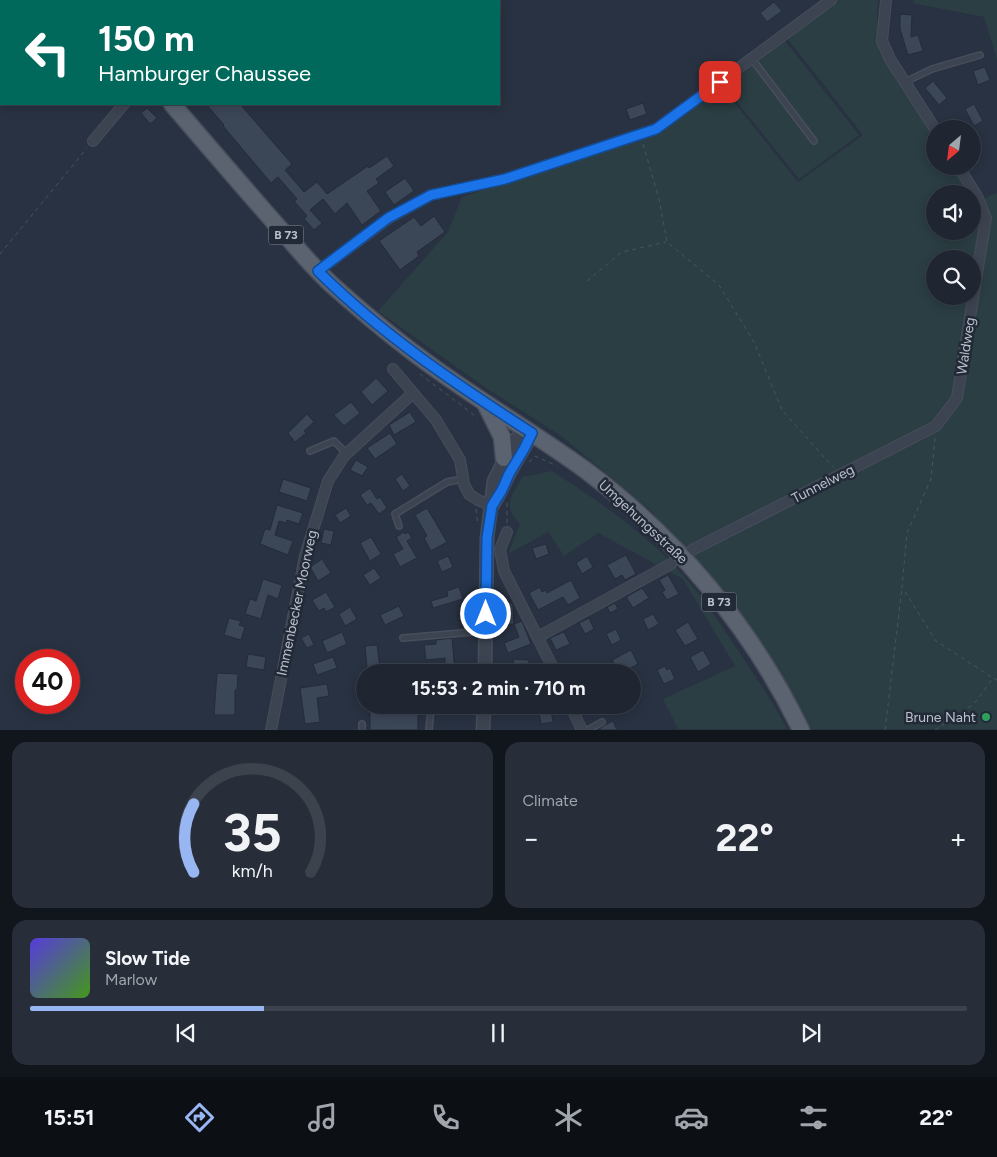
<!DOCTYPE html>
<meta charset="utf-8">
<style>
:root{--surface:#1f2632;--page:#272e3a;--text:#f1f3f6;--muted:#a1a5ac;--line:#3c434d;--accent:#98b6f2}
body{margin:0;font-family:Figtree,sans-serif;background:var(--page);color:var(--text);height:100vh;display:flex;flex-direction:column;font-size:19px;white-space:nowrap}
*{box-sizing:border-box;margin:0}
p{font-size:16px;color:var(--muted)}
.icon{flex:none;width:28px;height:28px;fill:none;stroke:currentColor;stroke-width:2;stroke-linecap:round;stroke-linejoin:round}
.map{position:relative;height:730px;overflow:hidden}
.sheet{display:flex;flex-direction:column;gap:12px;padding:12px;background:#11151c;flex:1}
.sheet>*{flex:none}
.hud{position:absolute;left:0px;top:0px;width:500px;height:105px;box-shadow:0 2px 12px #0003,0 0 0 1px var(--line);background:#00695c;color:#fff;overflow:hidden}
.needle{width:32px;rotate:208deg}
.buttons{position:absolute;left:926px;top:120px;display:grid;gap:10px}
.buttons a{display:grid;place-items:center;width:55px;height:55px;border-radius:50%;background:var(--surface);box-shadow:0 2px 12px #0003,0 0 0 1px var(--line);font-size:25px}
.speed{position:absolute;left:15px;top:649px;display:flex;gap:10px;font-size:25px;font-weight:700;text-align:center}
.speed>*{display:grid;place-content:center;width:65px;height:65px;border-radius:50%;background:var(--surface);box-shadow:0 2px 12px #0003,0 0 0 1px var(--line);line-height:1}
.speed .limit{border:8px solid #d22;background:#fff;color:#111}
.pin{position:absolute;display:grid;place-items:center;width:42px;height:42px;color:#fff;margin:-21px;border-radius:10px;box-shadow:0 2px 8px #0006}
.me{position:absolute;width:55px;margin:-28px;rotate:0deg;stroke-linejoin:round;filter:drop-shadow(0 0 4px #0008)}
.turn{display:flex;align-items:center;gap:18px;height:105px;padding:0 15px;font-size:22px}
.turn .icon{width:65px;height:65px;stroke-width:2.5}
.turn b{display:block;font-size:35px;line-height:42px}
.big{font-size:38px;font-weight:700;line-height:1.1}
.sheet .tile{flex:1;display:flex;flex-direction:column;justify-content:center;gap:8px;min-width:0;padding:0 18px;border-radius:15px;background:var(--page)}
.sheet .dial{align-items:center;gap:0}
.dial svg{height:130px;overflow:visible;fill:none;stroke:var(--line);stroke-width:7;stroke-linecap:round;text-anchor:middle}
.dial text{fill:var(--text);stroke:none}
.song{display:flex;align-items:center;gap:15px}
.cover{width:60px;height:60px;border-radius:8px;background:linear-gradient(135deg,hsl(250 70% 55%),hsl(100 70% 35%))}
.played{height:5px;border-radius:2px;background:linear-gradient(90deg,var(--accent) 25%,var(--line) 25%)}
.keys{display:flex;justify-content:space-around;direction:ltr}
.heat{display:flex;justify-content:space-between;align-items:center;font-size:28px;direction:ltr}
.sheet .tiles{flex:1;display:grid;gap:12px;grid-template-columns:1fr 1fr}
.tile:last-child{grid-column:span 2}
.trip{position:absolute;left:356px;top:664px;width:285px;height:50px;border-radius:25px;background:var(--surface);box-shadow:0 2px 12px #0003,0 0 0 1px var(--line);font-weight:700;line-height:50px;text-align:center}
.menu{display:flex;height:80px;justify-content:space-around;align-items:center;background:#0c0f14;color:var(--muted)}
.menu .icon{width:35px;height:35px}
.menu .active{color:var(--accent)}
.menu b{font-size:22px;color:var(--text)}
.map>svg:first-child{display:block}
.green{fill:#2b3e43;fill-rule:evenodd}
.building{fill:#3b4657;stroke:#242b39}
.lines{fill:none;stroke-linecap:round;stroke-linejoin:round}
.service-casing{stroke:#474d5b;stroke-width:8}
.minor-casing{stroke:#474d5b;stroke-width:12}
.tertiary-casing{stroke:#474d5b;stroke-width:15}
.primary-casing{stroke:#474d5b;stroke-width:19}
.path{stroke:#44575a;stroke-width:1;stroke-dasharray:4 4;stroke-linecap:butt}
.service{stroke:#3d4451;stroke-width:5}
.minor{stroke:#3d4451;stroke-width:10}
.tertiary{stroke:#3d4451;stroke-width:12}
.primary{stroke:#5b6371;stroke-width:16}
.route-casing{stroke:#114b97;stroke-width:12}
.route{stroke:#1a73e8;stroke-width:9}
.leisure-dot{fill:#2e9e5b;stroke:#222937;stroke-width:2}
.labels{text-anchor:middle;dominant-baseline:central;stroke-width:5;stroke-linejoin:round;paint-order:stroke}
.shield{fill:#222937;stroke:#8c939f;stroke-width:1}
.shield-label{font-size:12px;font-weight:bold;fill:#bac0cb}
.street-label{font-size:14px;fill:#bac0cb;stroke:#222937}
.poi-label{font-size:14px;fill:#bac0cb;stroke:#222937;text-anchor:end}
</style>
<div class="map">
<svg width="997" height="730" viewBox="0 0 997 730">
<rect width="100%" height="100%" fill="#293242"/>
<path class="green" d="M 837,0 L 878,0 L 877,16 L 879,39 L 889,65 L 935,136 L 935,166 L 954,166 L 972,194 L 935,194 L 935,231 L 972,231 L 973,195 L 976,201 L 997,193 L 997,729 L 810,729 L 796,699 L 716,582 L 649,509 L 560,435 L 486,388 L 378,311 L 448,232 L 462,197 L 643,138 L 722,87 L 798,182 L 863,135 L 787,38 ZM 935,259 L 972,259 L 972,296 L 935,296 Z
M 914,0 L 997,0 L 997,60 L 984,17 L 912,3 Z
M 785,41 L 859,135 L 799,179 L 725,87 Z
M 552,471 C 598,501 646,533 683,575 C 706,601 726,632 745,661 C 760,684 775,705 787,729 L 678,729 L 663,699 L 735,666 L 683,579 L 598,533 L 564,556 L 548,532 L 508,554 L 520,524 C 502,505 511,498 522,477 Z"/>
<path class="building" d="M 774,2 L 782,11 L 767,22 L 760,13 Z
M 900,14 L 912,15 L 911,37 L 918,35 L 923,51 L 908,55 L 900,29 Z
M 985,67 L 990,80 L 978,85 L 973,71 Z
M 933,81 L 947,98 L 939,105 L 925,88 Z
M 643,103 L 647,114 L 630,120 L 626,109 Z
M 206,104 L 240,104 L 292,164 L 285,170 L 304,192 L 317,182 L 327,194 L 368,166 L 369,168 L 387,156 L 394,166 L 376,179 L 379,183 L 367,191 L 381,211 L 362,225 L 347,203 L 335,214 L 323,199 L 310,210 L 322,223 L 314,230 L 304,219 L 307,216 L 294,201 L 297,199 L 278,177 L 271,183 L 223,126 L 224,125 Z
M 974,104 L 983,121 L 974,126 L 965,109 Z
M 147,108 L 157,118 L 150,124 L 141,113 Z
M 972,137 L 981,149 L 972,155 Z
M 405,178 L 414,191 L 394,205 L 385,192 Z
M 434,216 L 445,232 L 417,252 L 419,256 L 400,270 L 379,241 L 414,217 L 421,226 Z
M 376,378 L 388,391 L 372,405 L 361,392 Z
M 351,402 L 360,413 L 344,426 L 334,415 Z
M 410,412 L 416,422 L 394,435 L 389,425 Z
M 307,414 L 314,422 L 304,431 L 306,433 L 295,442 L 288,433 Z
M 390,433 L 397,444 L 375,459 L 367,448 Z
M 356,460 L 368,467 L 362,476 L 350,470 Z
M 402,474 L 410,486 L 403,491 L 395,479 Z
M 283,479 L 311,488 L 307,501 L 279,492 Z
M 370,488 L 377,499 L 380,497 L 387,508 L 379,514 L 371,503 L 367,505 L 360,495 Z
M 277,505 L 303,513 L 299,524 L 287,520 L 286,523 L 279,521 L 275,535 L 293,541 L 288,555 L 260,544 L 265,529 L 270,530 Z
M 346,508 L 351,516 L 340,523 L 335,515 Z
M 427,508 L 447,542 L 431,551 L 424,538 L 427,536 L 415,515 Z
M 324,529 L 334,531 L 331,545 L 321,543 Z
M 404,532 L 405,534 L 408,532 L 412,538 L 407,541 L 417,558 L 400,567 L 393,554 L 403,549 L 396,537 Z
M 371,537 L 381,554 L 370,561 L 360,543 Z
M 546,544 L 549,554 L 536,559 L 532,548 Z
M 626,555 L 636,574 L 625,580 L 622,575 L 615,579 L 607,565 Z
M 448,556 L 453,567 L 442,572 L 437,561 Z
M 587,556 L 593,567 L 582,574 L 576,563 Z
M 322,559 L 331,573 L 318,581 L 310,567 Z
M 374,568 L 381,578 L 370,585 L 363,575 Z
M 668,575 L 679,594 L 667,600 L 662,592 L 665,590 L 659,580 Z
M 263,579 L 282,585 L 278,599 L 268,595 L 261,619 L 245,614 L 250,599 L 256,601 Z
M 571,580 L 580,598 L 568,605 L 563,597 L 538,610 L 529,593 L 540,587 L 542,592 L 546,590 L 547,593 Z
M 459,587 L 463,599 L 433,608 L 431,601 L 448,596 L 447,591 Z
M 642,588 L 649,598 L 633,608 L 626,597 Z
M 326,592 L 335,607 L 326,612 L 324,608 L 319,611 L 312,600 Z
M 500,603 L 513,603 L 514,624 L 500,625 Z
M 615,603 L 618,609 L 610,613 L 607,607 Z
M 399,606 L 404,616 L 385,625 L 380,615 Z
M 350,607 L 357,619 L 345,626 L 339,614 Z
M 653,614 L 659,624 L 648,630 L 643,619 Z
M 229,618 L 241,621 L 239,625 L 245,627 L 241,640 L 224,635 Z
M 589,618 L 594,629 L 585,634 L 579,623 Z
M 522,621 L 531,644 L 508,653 L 504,643 L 519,637 L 514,624 Z
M 688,622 L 698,639 L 685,646 L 675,630 Z
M 616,629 L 621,640 L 612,645 L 606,634 Z
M 342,632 L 347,644 L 327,653 L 322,641 Z
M 564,632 L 570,644 L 556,650 L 550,638 Z
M 309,634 L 314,645 L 307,648 L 301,638 Z
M 452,638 L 455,672 L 445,672 L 445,658 L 426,660 L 424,645 L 436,644 L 436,640 Z
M 377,645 L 380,667 L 367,669 L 365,646 Z
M 631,650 L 638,664 L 623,672 L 619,672 L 612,660 Z
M 703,650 L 711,664 L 698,672 L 690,657 Z
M 248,654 L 266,657 L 264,670 L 246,667 Z
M 333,657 L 337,668 L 317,675 L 313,664 Z
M 514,659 L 529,660 L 528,672 L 512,672 Z
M 665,666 L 667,670 L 670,668 L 675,679 L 664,684 L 657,670 Z
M 217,673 L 238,674 L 237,690 L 235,690 L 235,715 L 214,715 Z
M 327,684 L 329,696 L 317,698 L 320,722 L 305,724 L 300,688 Z
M 367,705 L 412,705 L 413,713 L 418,712 L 418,730 L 370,730 L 370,713 L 368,713 Z
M 545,705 L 550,705 L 553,722 L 541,724 L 538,706 Z
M 585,705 L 610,705 L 591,715 Z
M 613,721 L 617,730 L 598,730 L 605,725 Z"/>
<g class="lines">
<g class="service-casing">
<path id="service" d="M 362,0 L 362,1
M 392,0 L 392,1
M 752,59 L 814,141
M 905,82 L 932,69 L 980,55
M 310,451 L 334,441 L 346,453
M 399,526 L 395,514 L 447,482 L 463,479
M 403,638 L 485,631
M 362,724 L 362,730
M 429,730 L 431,708 L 434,705
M 588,730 L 602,722"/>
</g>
<g class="minor-casing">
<path id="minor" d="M 886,0 L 882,41 L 890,59 L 935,129
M 287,1 L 290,0
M 93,141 L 124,104
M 318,271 L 389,218 L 431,195 L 505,179 L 656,129 L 831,0
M 393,369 L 436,420 L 460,460 L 464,484 L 469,494 L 478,500 L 492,506
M 507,532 L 500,550 L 504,571 L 555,672
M 692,550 L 936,426 L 957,398 L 986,218 L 977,196 L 958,166
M 538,637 L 671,564
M 570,705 L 582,730
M 271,730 L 305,556 L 328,481 L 344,456 L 413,393"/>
</g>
<g class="tertiary-casing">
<path id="tertiary" d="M 492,506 C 499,496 503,485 509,474 C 516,460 525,448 532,433
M 485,672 L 487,538 L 494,481 L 514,441 L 521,435 L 532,433
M 483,730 L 484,705"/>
</g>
<g class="primary-casing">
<path id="primary" d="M 84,0 L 85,1
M 172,104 C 208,146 244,188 281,230 C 300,251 318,274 340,292 C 376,324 413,354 453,381 C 496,411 541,438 584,469 C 675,536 752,628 801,730
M 486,405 L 502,437 L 504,458"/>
</g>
<path class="path" d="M 643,144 L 659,199 L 667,242 L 719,285 L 754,342 L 782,410 L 833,467
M 0,254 L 87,148
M 587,281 L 622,252 L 666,242
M 420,374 L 478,418
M 935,438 L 931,479 L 907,533 L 902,587 L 936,641 L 993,678
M 529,462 L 535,456 L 557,466
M 476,509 L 478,525
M 507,523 L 507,502
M 360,678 L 365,694
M 885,730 L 902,588
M 935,730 L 974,704 L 993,678 L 997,680"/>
<use href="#service" class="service"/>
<use href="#minor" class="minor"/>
<use href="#tertiary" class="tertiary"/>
<use href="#primary" class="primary"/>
</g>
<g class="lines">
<g class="route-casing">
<path id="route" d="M 486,614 L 487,538 L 492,506 L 502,490 L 509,474 L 524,449 L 532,433 C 457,385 381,334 318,271 L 388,218 L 431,195 L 505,179 L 656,129 L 720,82"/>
</g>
<use href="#route" class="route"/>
</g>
<circle class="leisure-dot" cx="986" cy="717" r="5"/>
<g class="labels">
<g class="shield">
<rect x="268.5" y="225.5" width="35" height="19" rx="4"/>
<rect x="701.5" y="592.5" width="35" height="19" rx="4"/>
</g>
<g class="shield-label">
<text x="286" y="235">B 73</text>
<text x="719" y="602">B 73</text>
</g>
<g class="street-label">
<text transform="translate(966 346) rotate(-81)">Waldweg</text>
<text transform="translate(823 484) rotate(-27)">Tunnelweg</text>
<text transform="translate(643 522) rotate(43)">Umgehungsstraße</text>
<text transform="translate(297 603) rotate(-78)">Immenbecker Moorweg</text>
</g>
<g class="poi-label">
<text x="976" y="717">Brune Naht</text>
</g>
</g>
</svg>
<div class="buttons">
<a><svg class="needle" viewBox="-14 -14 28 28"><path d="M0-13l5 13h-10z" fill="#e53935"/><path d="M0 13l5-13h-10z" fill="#a1a5ac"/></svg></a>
<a><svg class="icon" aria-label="sound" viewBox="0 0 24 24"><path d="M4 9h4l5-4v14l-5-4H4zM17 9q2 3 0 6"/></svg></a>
<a><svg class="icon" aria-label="search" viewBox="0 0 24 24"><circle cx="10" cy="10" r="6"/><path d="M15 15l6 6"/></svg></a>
</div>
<div class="speed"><div class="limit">40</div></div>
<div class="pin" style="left:720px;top:82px;background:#d93025"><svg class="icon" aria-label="arrive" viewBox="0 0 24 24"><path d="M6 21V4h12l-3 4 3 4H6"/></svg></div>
<svg class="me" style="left:486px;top:614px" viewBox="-20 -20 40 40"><circle r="17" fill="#1a73e8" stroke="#fff" stroke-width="3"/><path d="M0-11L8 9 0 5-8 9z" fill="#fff"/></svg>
<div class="trip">15:53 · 2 min · 710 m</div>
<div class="hud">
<div class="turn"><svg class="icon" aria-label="left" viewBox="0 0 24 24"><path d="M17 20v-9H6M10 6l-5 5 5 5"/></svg><div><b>150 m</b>Hamburger Chaussee</div></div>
</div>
</div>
<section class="sheet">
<div class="tiles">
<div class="tile dial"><svg viewBox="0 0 100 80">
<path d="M14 69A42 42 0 1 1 86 69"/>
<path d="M14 69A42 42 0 0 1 14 27" stroke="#98b6f2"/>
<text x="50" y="56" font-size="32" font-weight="700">35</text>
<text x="50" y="72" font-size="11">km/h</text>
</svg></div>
<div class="tile"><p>Climate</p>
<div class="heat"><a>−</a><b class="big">22°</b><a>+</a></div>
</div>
<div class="tile">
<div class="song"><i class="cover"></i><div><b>Slow Tide</b><p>Marlow</p></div></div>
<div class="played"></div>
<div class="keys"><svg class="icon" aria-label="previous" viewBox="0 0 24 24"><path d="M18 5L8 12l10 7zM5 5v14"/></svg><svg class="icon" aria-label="pause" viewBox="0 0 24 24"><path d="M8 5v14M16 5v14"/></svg><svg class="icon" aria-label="next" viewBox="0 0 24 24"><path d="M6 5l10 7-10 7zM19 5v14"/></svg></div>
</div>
</div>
</section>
<nav class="menu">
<b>15:51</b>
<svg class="icon active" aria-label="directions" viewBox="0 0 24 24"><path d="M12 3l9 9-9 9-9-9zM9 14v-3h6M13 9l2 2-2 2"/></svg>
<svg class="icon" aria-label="music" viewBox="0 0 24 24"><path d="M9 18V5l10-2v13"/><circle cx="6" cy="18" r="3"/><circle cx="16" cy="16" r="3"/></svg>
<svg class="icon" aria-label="phone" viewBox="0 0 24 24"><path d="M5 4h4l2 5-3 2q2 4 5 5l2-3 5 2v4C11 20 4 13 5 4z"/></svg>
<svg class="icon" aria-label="climate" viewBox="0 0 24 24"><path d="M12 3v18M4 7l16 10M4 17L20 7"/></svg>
<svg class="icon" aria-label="car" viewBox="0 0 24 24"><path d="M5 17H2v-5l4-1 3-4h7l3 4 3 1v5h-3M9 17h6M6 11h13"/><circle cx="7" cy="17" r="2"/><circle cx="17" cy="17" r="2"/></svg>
<svg class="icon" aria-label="filters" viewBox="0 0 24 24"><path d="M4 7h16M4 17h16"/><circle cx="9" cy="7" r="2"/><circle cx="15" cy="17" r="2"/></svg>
<b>22°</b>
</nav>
